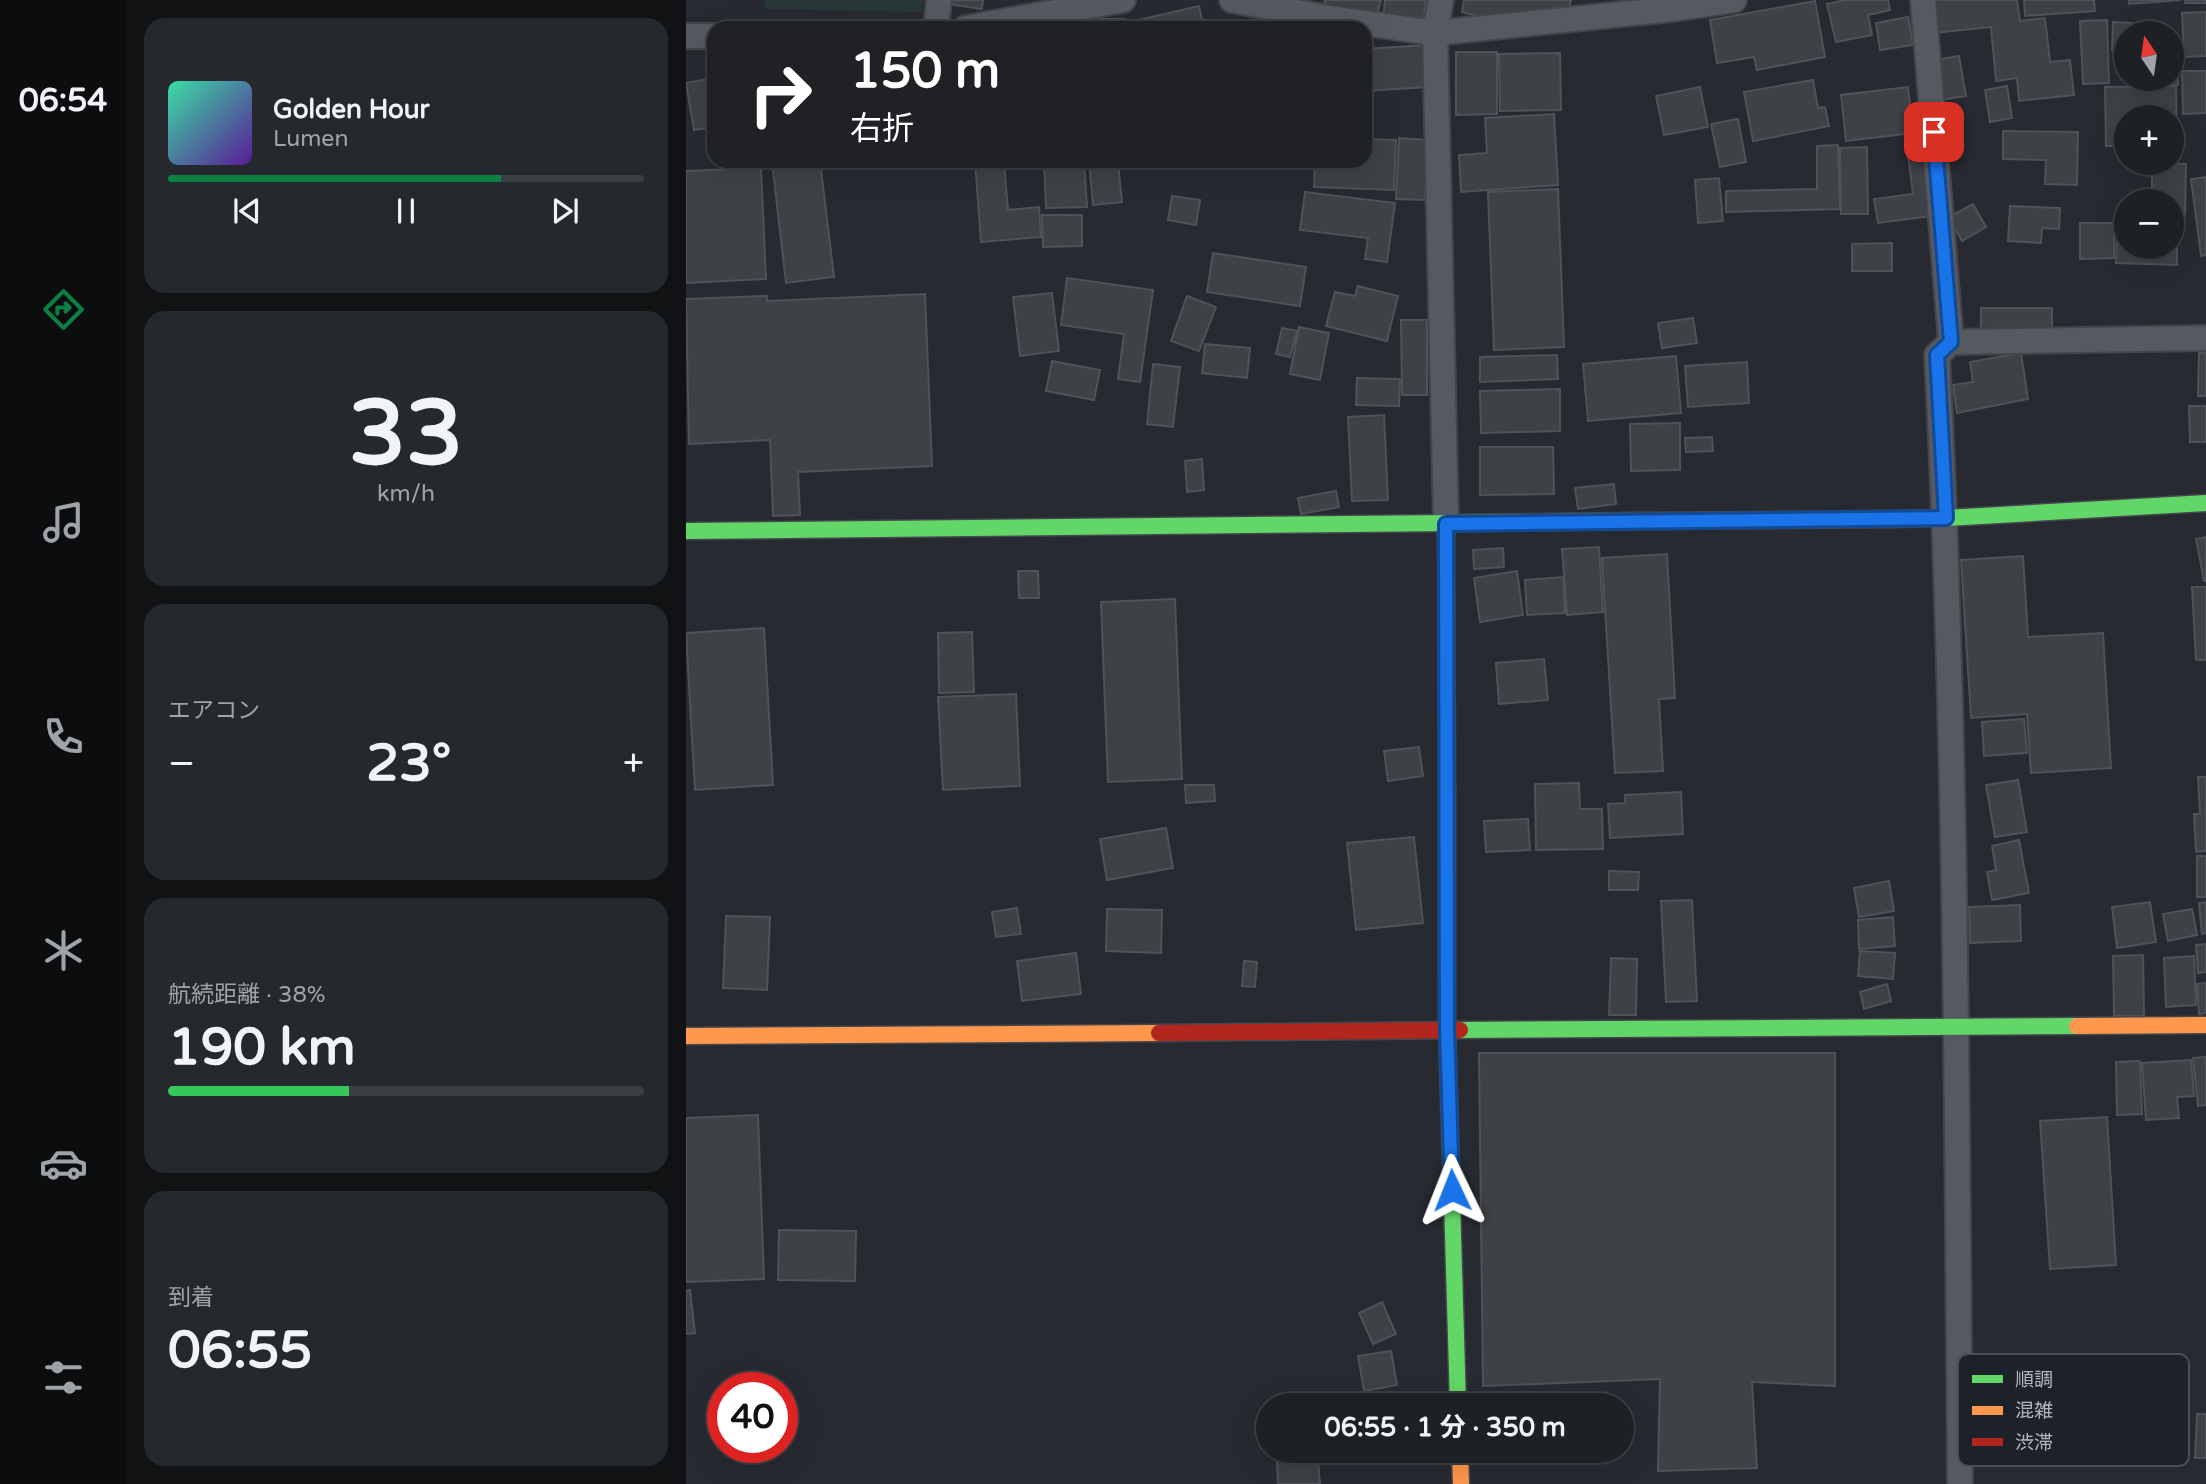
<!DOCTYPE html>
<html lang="ja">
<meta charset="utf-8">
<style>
:root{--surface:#1d2025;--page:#25282d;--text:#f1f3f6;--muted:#a0a3a7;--line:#3b3e42;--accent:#0b8043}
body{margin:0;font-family:"Varela Round","Noto Sans JP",sans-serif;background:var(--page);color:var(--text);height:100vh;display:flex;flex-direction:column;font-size:26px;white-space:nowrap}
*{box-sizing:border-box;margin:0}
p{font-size:23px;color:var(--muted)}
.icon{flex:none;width:38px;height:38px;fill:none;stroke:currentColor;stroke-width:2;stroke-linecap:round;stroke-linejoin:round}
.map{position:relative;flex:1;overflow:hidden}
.details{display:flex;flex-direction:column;gap:18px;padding:18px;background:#101214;width:560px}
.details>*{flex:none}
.guide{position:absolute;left:21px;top:21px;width:665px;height:147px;border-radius:21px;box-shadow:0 7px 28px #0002,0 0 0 2px var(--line);background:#202124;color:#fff;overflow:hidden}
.needle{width:46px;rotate:347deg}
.controls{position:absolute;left:1428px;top:21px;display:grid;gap:14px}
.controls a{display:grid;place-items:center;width:70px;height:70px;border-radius:50%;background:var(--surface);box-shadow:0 7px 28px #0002,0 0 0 2px var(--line);font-size:35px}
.speed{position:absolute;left:21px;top:1372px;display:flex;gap:14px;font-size:35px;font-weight:700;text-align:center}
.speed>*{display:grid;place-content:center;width:91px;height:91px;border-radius:50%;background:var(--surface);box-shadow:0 7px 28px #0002,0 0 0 2px var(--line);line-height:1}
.speed .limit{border:10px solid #d22;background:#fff;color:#111}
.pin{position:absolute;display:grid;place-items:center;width:60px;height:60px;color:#fff;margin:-30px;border-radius:14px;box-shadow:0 4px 10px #0006}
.me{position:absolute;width:77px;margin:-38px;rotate:358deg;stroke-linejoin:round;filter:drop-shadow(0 0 5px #0008)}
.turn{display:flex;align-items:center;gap:24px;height:147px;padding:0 28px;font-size:32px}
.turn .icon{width:91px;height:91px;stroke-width:2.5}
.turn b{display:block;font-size:49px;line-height:60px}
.big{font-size:52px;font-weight:700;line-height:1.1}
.details .widget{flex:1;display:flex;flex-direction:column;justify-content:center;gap:10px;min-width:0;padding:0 24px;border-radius:21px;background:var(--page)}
.details .dial{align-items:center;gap:0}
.dial b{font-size:91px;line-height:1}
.song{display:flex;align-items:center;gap:21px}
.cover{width:84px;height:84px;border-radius:10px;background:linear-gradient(135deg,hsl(160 70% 55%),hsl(270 70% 35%))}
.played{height:7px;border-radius:4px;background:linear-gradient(90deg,var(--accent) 70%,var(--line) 70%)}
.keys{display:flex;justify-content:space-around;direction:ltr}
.heat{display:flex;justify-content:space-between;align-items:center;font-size:38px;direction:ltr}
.charge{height:10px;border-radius:5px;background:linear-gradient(90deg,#34c759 38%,var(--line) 0)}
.trip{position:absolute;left:570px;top:1393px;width:378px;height:70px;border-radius:35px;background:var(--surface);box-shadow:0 7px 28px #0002,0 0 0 2px var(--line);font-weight:700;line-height:70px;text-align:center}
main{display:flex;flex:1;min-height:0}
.menu{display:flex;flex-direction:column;width:126px;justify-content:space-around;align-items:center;background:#0c0d0f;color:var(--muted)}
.menu .icon{width:49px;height:49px}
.menu .current{color:var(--accent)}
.menu b{font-size:32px;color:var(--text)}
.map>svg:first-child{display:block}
.park{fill:#293739}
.building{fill:#3e4146;stroke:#4f5259;stroke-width:2}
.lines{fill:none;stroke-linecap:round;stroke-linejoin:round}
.street-casing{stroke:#43454a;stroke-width:28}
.fast-casing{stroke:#45474e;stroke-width:19}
.slow-casing{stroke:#45474e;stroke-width:19}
.jam-casing{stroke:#45474e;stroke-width:19}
.street{stroke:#565960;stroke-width:24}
.fast{stroke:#63d668;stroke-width:16}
.slow{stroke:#ff974d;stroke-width:16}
.jam{stroke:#b3261e;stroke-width:16}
.route-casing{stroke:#114b97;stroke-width:18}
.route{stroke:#1a73e8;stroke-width:12}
.key{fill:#1c212a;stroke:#494e58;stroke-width:2}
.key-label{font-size:19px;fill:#b1b6c2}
</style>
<main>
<nav class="menu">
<b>06:54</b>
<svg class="icon current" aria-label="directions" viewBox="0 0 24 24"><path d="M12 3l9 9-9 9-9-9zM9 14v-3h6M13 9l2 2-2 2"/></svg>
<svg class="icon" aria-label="music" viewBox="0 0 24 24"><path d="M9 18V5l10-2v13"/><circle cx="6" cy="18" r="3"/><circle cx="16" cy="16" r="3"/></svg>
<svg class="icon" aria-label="phone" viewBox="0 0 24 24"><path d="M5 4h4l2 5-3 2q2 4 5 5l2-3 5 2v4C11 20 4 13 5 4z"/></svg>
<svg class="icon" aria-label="climate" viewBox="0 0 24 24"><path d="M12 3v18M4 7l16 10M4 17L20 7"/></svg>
<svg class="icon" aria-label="car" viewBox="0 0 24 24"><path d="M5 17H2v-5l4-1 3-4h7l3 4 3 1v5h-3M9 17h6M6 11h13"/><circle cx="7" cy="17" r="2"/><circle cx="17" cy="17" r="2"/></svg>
<svg class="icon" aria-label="filters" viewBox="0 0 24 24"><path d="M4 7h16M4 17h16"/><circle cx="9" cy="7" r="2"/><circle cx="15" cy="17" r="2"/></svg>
</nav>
<section class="details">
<div class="widget">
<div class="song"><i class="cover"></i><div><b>Golden Hour</b><p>Lumen</p></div></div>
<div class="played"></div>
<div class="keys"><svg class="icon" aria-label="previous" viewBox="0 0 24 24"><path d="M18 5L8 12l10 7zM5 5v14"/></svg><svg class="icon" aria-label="pause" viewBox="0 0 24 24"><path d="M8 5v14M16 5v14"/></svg><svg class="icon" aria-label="next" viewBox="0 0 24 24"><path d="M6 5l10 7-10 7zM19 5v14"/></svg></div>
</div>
<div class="widget dial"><b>33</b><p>km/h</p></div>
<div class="widget"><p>エアコン</p>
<div class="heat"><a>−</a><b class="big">23°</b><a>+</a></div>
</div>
<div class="widget"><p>航続距離 · 38%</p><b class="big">190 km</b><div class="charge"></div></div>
<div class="widget"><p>到着</p><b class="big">06:55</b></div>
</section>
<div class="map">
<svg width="1520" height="1484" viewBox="0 0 1520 1484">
<rect width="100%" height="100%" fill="#272a31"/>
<path class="park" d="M 78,0 L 238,0 L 236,12 L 79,9 Z"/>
<path class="building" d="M 263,0 L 297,0 L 296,9 L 262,4 Z
M 639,0 L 695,0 L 690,18 L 637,6 Z
M 699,0 L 740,0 L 737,26 L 697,21 Z
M 778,0 L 885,0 L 883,9 L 796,17 L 776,12 Z
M 1159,0 L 1202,0 L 1204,10 L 1182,15 L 1186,35 L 1150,42 L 1141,4 Z
M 1245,0 L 1331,0 L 1334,21 L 1359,18 L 1364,62 L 1384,60 L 1388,95 L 1333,101 L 1331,78 L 1310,81 L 1305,27 L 1248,33 Z
M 1338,0 L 1408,0 L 1409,11 L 1339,16 Z
M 1443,0 L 1495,0 L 1443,4 Z
M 1499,0 L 1520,0 L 1520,3 L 1499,3 Z
M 1129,1 L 1139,57 L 1071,70 L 1068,57 L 1031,63 L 1024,20 Z
M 513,6 L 518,28 L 445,28 L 444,22 Z
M 1520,12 L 1520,56 L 1498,57 L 1496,13 Z
M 1222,17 L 1227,45 L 1194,50 L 1190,23 Z
M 409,19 L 439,19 L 438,28 L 409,28 Z
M 1421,20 L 1423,83 L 1397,84 L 1394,21 Z
M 1427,22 L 1467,24 L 1466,33 L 1440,33 L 1440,51 L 1426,50 Z
M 1486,35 L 1491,35 L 1492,51 L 1486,52 Z
M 740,45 L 742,87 L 679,91 L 679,49 Z
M 770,52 L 811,52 L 811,114 L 770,115 Z
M 874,53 L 875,110 L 814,111 L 813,54 Z
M 1273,56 L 1280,96 L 1254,100 L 1248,60 Z
M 1486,63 L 1491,63 L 1492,85 L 1470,86 L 1470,79 L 1486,79 Z
M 1496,71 L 1520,71 L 1520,113 L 1497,114 Z
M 28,78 L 28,127 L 8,130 L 0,83 Z
M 1127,80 L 1132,108 L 1139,107 L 1143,126 L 1067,141 L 1058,92 Z
M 1321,86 L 1326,118 L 1304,122 L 1299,90 Z
M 1490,86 L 1491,145 L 1486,145 L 1486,117 L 1440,117 L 1440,146 L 1420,146 L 1419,87 Z
M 1014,87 L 1022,127 L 978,135 L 970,96 Z
M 1222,87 L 1227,133 L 1160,141 L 1155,95 Z
M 868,114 L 872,185 L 775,192 L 773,155 L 801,153 L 799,118 Z
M 1052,119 L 1060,162 L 1034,167 L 1025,124 Z
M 1317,131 L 1392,132 L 1391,185 L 1359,184 L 1360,160 L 1317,159 Z
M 1237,137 L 1247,216 L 1192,223 L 1188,199 L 1227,194 L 1220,140 Z
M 713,138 L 742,140 L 739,200 L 710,199 Z
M 679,139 L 710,140 L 708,190 L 628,187 L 629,161 L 679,161 Z
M 1152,145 L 1154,209 L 1040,212 L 1040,191 L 1131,189 L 1131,146 Z
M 1181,147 L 1182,214 L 1155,214 L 1154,148 Z
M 134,161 L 148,277 L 100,283 L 86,162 Z
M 289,161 L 318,163 L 322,210 L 353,207 L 355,237 L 295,242 Z
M 358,161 L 398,161 L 401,207 L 360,208 Z
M 432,161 L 436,202 L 407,205 L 403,162 Z
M 436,161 L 503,161 L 503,164 Z
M 1466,164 L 1500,164 L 1499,217 L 1486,216 L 1486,201 L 1466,201 Z
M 75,168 L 80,279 L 0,283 L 0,171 Z
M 1520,177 L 1520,255 L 1515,256 L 1505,179 Z
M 1033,178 L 1037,221 L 1012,223 L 1009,180 Z
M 872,189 L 878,347 L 808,350 L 802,192 Z
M 619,192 L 709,203 L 701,262 L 679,259 L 682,238 L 614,230 Z
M 486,196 L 514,200 L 510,225 L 482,220 Z
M 1287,204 L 1300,227 L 1276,241 L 1263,217 Z
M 1324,206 L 1374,208 L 1373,229 L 1356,228 L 1355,243 L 1322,241 Z
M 356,215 L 396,215 L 396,246 L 357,247 Z
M 1394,223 L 1428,223 L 1428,258 L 1394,259 Z
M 1431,226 L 1440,227 L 1440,247 L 1486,247 L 1486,228 L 1491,228 L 1491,265 L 1430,263 Z
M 1206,243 L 1206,271 L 1166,271 L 1166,244 Z
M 527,253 L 620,267 L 614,306 L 521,292 Z
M 381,278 L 467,290 L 454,382 L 432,379 L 438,334 L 375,325 Z
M 672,286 L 712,296 L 701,341 L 640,326 L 649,292 L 669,296 Z
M 366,293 L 373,351 L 334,356 L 327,297 Z
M 239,294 L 246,466 L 112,472 L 114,515 L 87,516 L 84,440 L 3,444 L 0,299 L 81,296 L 81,301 Z
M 501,296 L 530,307 L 513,351 L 485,341 Z
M 1295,308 L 1366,308 L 1366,335 L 1295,336 Z
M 1007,318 L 1011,343 L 976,348 L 972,323 Z
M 715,320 L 741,320 L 741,395 L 716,395 Z
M 613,327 L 643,333 L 634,380 L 604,374 Z
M 596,328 L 611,331 L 604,357 L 590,354 Z
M 519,344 L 564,348 L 561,378 L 516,373 Z
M 1335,353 L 1342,399 L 1271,413 L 1267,385 L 1287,382 L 1284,362 Z
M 1513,353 L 1520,353 L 1520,396 L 1512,396 Z
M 871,355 L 872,379 L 794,382 L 794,357 Z
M 990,356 L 995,413 L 902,421 L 897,364 Z
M 366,361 L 414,370 L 408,400 L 360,391 Z
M 1061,362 L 1063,403 L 1002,407 L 999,366 Z
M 467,364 L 494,367 L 487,427 L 461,424 Z
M 671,378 L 714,379 L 713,406 L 670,405 Z
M 874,389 L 874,431 L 795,433 L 794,391 Z
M 1503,406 L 1520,406 L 1520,442 L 1504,442 Z
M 698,415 L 702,500 L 666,501 L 662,417 Z
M 994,423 L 994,470 L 945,471 L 944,424 Z
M 1026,437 L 1027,451 L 1000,452 L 999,438 Z
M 794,447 L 867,447 L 868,494 L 794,495 Z
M 516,459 L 518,490 L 501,492 L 499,461 Z
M 928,484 L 930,504 L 892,509 L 889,488 Z
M 650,491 L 653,507 L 615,514 L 612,498 Z
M 1520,537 L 1520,581 L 1518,581 L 1510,539 Z
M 913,547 L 917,612 L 881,615 L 876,549 Z
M 817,548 L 818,567 L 788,569 L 787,550 Z
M 981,554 L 989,698 L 973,699 L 977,771 L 929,773 L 916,558 Z
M 1337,556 L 1342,637 L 1417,633 L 1425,768 L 1345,773 L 1341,714 L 1285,718 L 1275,560 Z
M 332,571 L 352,571 L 353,598 L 333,598 Z
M 831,571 L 837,615 L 794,622 L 788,578 Z
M 877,577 L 879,613 L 841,615 L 839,580 Z
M 1506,587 L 1520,587 L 1520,660 L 1510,660 Z
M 489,599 L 496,779 L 422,782 L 415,602 Z
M 78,628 L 87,785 L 9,790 L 0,633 Z
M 286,632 L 288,692 L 253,693 L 252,633 Z
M 858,659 L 862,700 L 813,704 L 810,663 Z
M 330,694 L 334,786 L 257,790 L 252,697 Z
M 1338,719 L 1341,753 L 1298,756 L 1296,722 Z
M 733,747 L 737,776 L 702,781 L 698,751 Z
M 1512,777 L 1520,777 L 1520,851 L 1510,852 L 1508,814 L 1514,814 Z
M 1332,780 L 1341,832 L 1309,837 L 1300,785 Z
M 893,783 L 894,809 L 916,809 L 917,849 L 850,850 L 849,784 Z
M 499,785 L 528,785 L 529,801 L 500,803 Z
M 995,792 L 997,834 L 924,838 L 922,804 L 939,803 L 939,795 Z
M 842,819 L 844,850 L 800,852 L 798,821 Z
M 480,828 L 487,868 L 421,880 L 414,839 Z
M 728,837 L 737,923 L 670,930 L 661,843 Z
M 1333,840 L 1343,893 L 1306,900 L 1301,872 L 1310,870 L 1306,846 Z
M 1511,856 L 1520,856 L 1520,897 L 1511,897 Z
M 923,871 L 953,872 L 952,890 L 923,890 Z
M 1203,881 L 1208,911 L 1173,917 L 1168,888 Z
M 1006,900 L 1011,1001 L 980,1002 L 975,901 Z
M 1464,902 L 1470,942 L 1431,948 L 1426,907 Z
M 1520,902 L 1520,933 L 1516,934 L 1513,903 Z
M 1334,905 L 1335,941 L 1284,943 L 1283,907 Z
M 331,908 L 335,934 L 310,937 L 306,912 Z
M 421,909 L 476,910 L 475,953 L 420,951 Z
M 1506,909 L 1511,935 L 1482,941 L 1477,914 Z
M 40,916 L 84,917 L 81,990 L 37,988 Z
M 1207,917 L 1209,946 L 1173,949 L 1172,920 Z
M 1520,944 L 1520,972 L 1512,973 L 1510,945 Z
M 1174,951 L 1209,953 L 1207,979 L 1172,976 Z
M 390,953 L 395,994 L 336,1001 L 331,961 Z
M 1457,955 L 1458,1016 L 1428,1016 L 1427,956 Z
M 1508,956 L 1510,1005 L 1480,1007 L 1478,958 Z
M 925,958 L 951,959 L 950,1015 L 923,1015 Z
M 558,961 L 571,962 L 569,987 L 556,986 Z
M 1520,983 L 1520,1013 L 1513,1014 L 1511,984 Z
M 1201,984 L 1205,1001 L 1178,1009 L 1174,992 Z
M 793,1053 L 1149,1053 L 1149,1386 L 1066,1382 L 1071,1468 L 972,1471 L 974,1379 L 797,1386 Z
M 1520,1057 L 1520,1105 L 1512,1106 L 1507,1058 Z
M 1505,1060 L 1508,1096 L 1491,1097 L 1493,1118 L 1460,1120 L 1456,1063 Z
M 1454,1061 L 1456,1114 L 1431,1115 L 1430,1062 Z
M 72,1115 L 78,1279 L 0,1282 L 0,1118 Z
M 1421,1117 L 1430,1265 L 1364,1269 L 1354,1121 Z
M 93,1230 L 170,1231 L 169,1281 L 92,1280 Z
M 4,1290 L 9,1333 L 0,1334 L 0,1291 Z
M 696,1302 L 710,1334 L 687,1344 L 673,1313 Z
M 705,1351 L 711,1385 L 678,1391 L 672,1356 Z
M 1511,1414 L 1520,1414 L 1520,1458 L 1509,1458 Z
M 602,1451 L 624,1451 L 625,1459 L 603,1461 Z
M 632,1460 L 634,1484 L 592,1484 L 591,1462 Z"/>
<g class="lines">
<g class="street-casing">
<path id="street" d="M 546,0 L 642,18 L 749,33 L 986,9 L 1048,0
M 755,0 L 749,33 L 760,524
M 1237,0 L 1265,342 L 1251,355 C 1270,731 1271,1108 1274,1484
M 250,28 L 253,0
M 280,28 L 437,0
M 0,36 L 28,36
M 1265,342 L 1520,338"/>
</g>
<g class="fast-casing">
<path id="fast" d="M 1206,519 L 1260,518 L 1520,503
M 0,531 L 952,521
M 761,789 L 761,1029 L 772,1405
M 774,1030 L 1391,1026"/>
</g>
<g class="slow-casing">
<path id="slow" d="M 760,524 L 761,789
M 1391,1026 L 1520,1025
M 0,1036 L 473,1033
M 774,1451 L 775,1484"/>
</g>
<g class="jam-casing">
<path id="jam" d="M 952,521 L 1206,519
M 473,1033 L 774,1030"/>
</g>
<use href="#street" class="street"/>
<use href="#fast" class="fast"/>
<use href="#slow" class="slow"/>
<use href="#jam" class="jam"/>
</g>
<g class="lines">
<g class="route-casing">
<path id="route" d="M 766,1190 L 761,1028 L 760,524 L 1260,518 L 1251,355 L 1265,342 L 1248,132"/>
</g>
<use href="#route" class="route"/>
</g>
<rect x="1272" y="1354" width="231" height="112" rx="10" class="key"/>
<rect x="1286" y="1375" width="31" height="8" fill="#63d668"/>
<rect x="1286" y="1406" width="31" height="9" fill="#ff974d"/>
<rect x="1286" y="1438" width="31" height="8" fill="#b3261e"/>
<g class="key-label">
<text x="1329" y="1386">順調</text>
<text x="1329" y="1417">混雑</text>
<text x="1329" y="1449">渋滞</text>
</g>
</svg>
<div class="controls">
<a><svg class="needle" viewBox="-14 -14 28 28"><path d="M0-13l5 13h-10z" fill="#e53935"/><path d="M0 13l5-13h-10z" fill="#a0a3a7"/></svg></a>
<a>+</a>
<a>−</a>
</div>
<div class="speed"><div class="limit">40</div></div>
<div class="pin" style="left:1248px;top:132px;background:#d93025"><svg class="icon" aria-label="arrive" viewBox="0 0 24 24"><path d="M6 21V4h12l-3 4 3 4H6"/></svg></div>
<svg class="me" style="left:766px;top:1190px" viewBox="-20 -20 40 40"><path d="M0-17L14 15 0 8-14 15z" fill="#1a73e8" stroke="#fff" stroke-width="4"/></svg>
<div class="trip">06:55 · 1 分 · 350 m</div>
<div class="guide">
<div class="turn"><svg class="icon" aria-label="right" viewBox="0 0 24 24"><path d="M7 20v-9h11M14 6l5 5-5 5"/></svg><div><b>150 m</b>右折</div></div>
</div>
</div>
</main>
